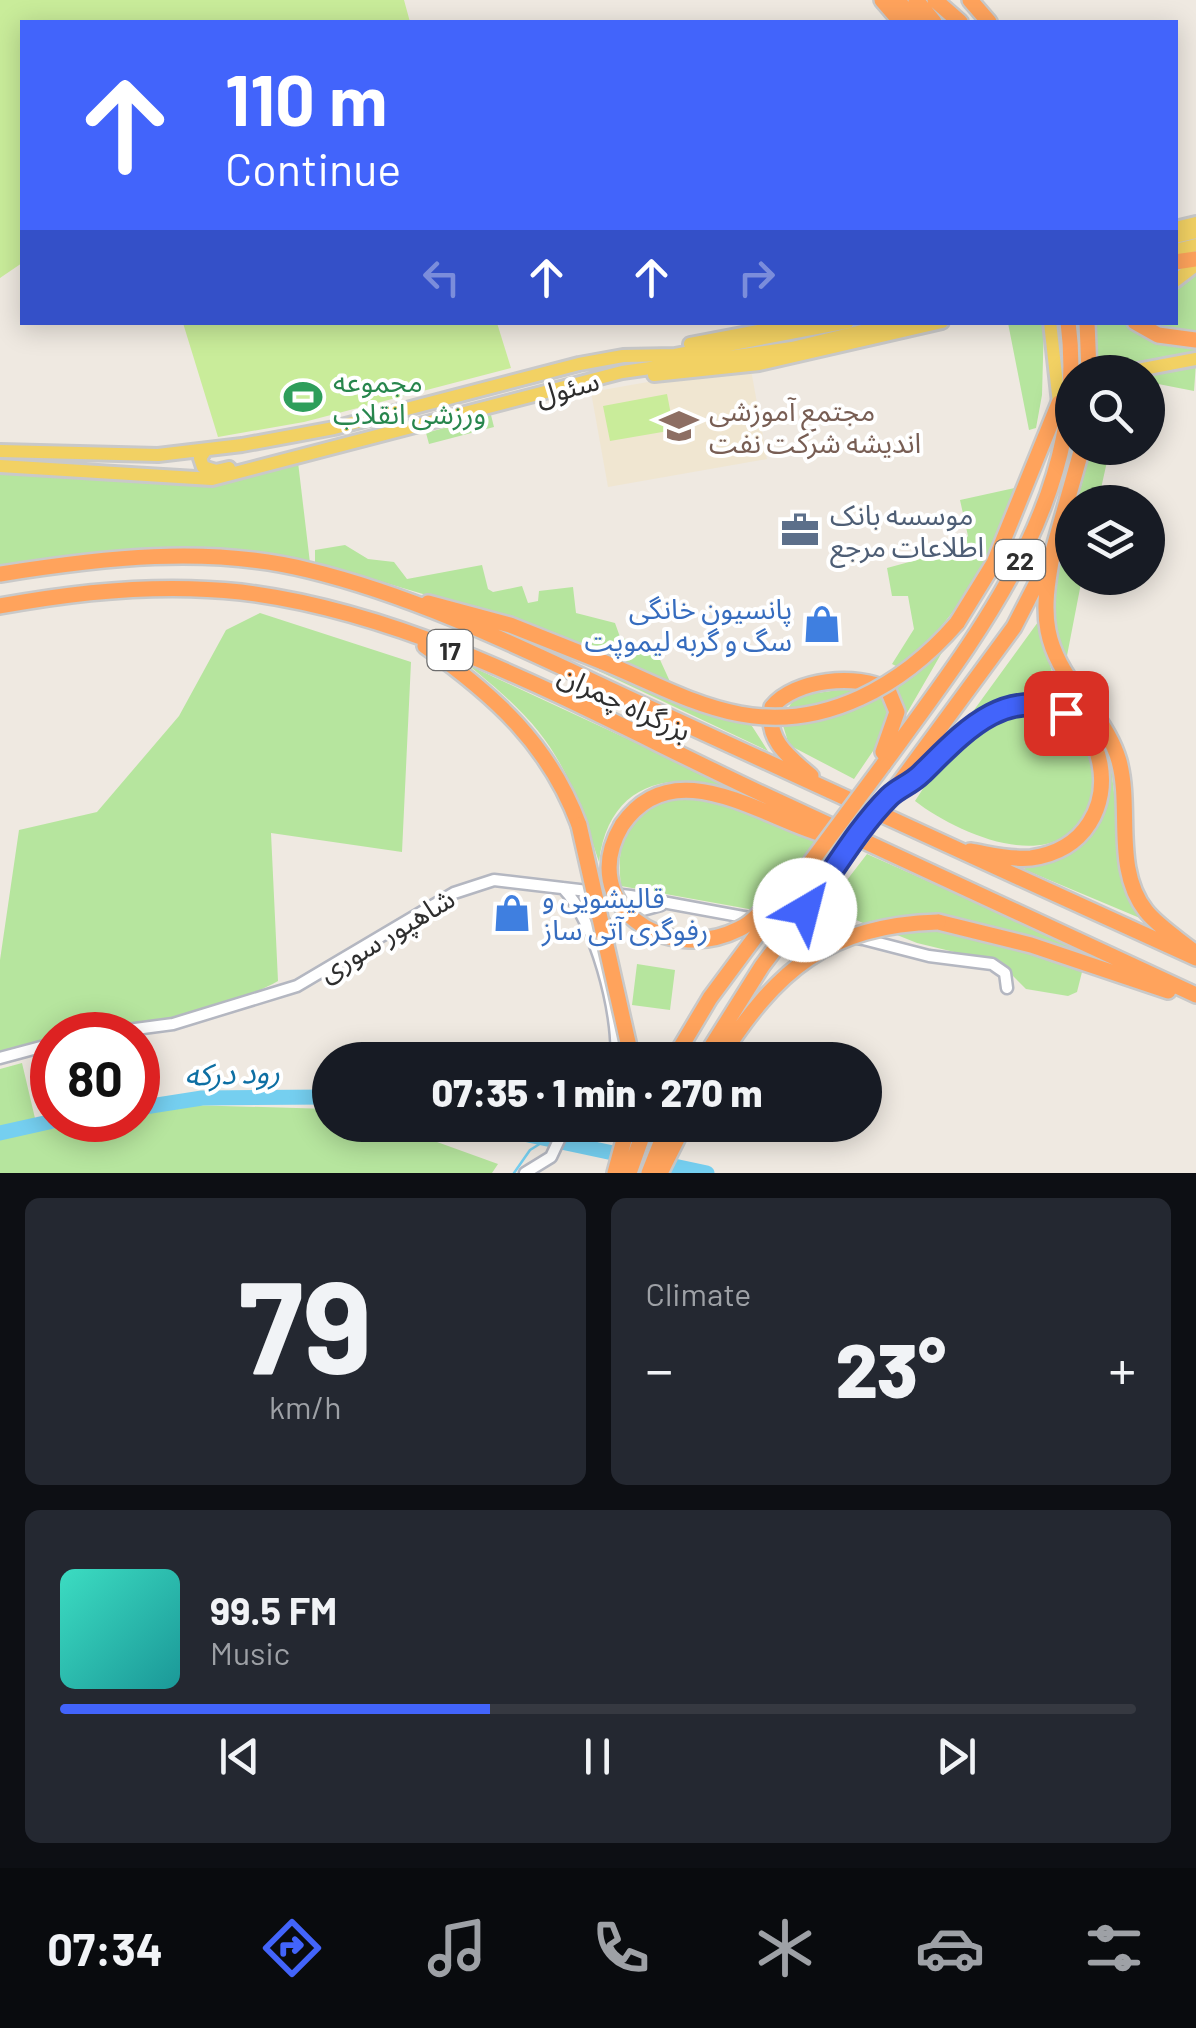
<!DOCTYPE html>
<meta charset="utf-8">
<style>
:root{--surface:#171b24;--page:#242831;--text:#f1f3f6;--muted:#9ea1a6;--line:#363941;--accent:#4264fb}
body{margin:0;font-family:Barlow,"Noto Sans Arabic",sans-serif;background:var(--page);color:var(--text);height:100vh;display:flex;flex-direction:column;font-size:38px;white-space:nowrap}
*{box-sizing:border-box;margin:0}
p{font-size:32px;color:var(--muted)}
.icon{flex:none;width:55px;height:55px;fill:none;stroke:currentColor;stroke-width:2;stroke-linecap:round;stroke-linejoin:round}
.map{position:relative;height:1173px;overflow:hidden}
.panel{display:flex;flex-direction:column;gap:25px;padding:25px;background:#0d0f14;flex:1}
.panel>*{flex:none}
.guide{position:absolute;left:20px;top:20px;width:1158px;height:305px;border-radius:0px;box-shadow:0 5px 25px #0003;background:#4264fb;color:#fff;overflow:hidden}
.tools{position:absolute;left:1055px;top:355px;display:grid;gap:20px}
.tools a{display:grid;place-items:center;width:110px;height:110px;border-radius:50%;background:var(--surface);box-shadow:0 5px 25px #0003;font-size:50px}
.speed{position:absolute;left:30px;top:1012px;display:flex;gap:20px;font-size:50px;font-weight:700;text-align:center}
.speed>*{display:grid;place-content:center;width:130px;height:130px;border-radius:50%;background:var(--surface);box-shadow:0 5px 25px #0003;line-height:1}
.speed .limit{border:15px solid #d22;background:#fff;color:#111}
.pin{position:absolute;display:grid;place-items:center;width:85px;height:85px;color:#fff;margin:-42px;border-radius:20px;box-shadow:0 5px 15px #0006}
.me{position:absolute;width:110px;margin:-55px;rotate:37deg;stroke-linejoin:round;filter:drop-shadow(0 0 8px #0008)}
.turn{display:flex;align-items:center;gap:35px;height:210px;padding:0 40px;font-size:45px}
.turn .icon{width:130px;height:130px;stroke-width:2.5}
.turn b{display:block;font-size:70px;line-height:85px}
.lanes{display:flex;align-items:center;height:95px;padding:0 40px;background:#0003;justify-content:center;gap:50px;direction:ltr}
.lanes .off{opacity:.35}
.big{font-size:75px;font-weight:800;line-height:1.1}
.panel .widget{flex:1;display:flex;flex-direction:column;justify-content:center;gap:15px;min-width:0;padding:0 35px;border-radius:15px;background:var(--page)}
.panel .dial{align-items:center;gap:0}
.dial b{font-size:130px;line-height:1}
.song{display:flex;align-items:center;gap:30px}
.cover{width:120px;height:120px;border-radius:15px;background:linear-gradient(135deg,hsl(170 70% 55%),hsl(180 70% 35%))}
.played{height:10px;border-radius:5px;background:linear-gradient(90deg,var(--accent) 40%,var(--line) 40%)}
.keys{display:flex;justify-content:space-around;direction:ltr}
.heat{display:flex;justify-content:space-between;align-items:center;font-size:55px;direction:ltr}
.panel .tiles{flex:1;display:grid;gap:25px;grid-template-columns:1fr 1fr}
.widget:last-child{grid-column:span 2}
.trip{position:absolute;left:312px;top:1042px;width:570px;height:100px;border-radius:50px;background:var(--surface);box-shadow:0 5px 25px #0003;font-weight:800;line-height:100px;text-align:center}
.tab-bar{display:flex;height:160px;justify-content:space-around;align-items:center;background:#090b0e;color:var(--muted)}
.tab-bar .icon{width:70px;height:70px}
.tab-bar .on{color:var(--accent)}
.tab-bar b{font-size:45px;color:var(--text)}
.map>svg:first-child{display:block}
.education{fill:#f0e6d1}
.green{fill:#b6e59e}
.pitch{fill:#c9ec9a}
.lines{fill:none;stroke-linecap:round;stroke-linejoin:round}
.stream{stroke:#75cff0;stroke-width:2.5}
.river{stroke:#75cff0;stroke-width:15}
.minor-casing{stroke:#b4b7c1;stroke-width:15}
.major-casing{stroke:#c9c9c9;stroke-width:18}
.highway-casing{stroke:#c9c9c9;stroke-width:20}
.minor{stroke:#fff;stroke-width:10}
.major{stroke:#f2d163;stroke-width:12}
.highway{stroke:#ffa35c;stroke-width:15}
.highway-bridge-casing{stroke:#c9c9c9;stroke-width:20;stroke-linecap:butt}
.highway-bridge{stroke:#ffa35c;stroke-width:15}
.route-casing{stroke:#2b41a3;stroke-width:25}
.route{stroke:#4264fb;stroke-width:18}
.labels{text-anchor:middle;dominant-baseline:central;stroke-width:8;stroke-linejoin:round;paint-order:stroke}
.shield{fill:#fff;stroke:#6d6d6d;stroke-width:2.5}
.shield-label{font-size:25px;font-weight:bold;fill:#2e2e2e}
.leisure-label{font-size:28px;fill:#27864d;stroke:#fff;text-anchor:start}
.street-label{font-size:28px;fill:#2e2e2e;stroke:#fff}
.education-label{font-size:28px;fill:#785e54;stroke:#fff;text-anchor:start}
.service-label{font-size:28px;fill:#4e5e75;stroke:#fff;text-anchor:start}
.shop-label{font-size:28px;fill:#366cbe;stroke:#fff;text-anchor:end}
.water-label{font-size:30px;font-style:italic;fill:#0d6fa3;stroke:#fff}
</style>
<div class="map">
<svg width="1196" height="1173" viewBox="0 0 1196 1173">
<rect width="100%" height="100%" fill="#efe9e1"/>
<path class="education" d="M 750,364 L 767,459 L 608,487 L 591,392 Z"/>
<path class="green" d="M 1196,268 L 1196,337 L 1180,337 L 1140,323 L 1175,322 L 1175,284 Z
M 1008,323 L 1044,323 L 1042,395 L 1036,428 L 1029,430 Z
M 1094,323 L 1130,323 L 1196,344 L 1196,351 L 1122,372 L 1095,372 Z
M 1196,363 L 1194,391 L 1148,382 L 1148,372 Z
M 491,415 L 494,427 L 429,444 L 426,433 Z
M 1091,448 L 1110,448 L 1098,502 L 1077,502 Z
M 298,462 L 310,563 L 165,549 L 65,556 L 0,567 L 0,472 C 112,473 186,503 298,462 Z
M 1019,487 C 985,564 965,611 900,668 L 892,664 L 914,629 L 908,596 L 892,596 L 887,568 L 957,549 L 968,536 L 960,500 Z
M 1072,515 L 1072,578 L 1082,578 L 1065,666 C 1039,616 1055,565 1072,515 Z
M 345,545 L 368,559 L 394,562 L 407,579 L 482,565 L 488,589 L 493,592 L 522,586 L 528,603 L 538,601 L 539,591 L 573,587 L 576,613 L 615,623 L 620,637 L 656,651 L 672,686 C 556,636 439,594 315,565 L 315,550 Z
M 260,613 L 411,662 L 402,852 L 271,833 L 278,981 C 227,1010 111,1035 52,1035 L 52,1039 L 0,1052 L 0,960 L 19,830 L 97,812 L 179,716 L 226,630 Z
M 1038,622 L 1052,672 L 1109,748 L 1121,855 L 1147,921 L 1023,869 C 1069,852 1115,825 1108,770 C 1106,756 1100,737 1089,728 C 1078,718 1062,710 1049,702 L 966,721 Z
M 516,632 L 720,717 L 750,723 L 768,751 Z
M 952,635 L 907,713 L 892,690 Z
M 468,665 L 714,779 L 740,793 C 672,768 609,781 599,862 C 567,763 551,731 468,665 Z
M 866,686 L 890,701 L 890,726 L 854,779 L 789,745 L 781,719 L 796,696 Z
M 1028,708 L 1072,721 C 1090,753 1102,771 1088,807 C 1060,879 959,835 915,801 C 945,755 973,719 1028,708 Z
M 707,793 L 821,838 L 765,912 L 621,886 C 613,819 646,800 707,793 Z
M 867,854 L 1107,961 L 1101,965 L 968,920 L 895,917 L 865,924 L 850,917 L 820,915 Z
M 952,929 L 1083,968 L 1077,992 L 1068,996 L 1026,989 L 1000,963 L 917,943 L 887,931 Z
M 637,964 L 675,970 L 670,1010 L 632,1005 Z
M 22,1063 L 38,1131 L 100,1120 L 138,1120 L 138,1114 L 188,1105 L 330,1109 L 330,1125 L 390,1125 L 498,1164 L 492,1173 L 0,1173 L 0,1069 Z"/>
<path class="pitch" d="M 0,0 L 404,0 L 410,22 L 22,22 L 22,263 L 0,278 Z
M 183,323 L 497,323 L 511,368 L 304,422 L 218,437 Z
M 667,394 L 674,430 L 610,441 L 603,406 Z"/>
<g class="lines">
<path class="stream" d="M 514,1173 L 530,1150 L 546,1140"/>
<path class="river" d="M 138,1108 L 202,1098 L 330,1097
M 482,1125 L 707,1173
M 0,1133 L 58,1120"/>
<g class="minor-casing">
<path id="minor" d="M 563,888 C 595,921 620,1014 616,1060
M 602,935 L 625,915 L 661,905
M 90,1035 L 173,1024 L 297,986 L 454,893 L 494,880 L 630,896 L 863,939 L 929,956 L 992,964 L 1005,973 L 1007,988
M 0,1058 L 52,1044
M 525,1173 L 551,1157 L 566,1125"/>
</g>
<g class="major-casing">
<path id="major" d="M 1175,228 L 1196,223
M 1175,237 L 1196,232
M 1175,250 L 1196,245
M 1175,281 L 1196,265
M 1050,322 L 1059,403
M 690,344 L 806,322
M 1127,372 L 1196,359
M 654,375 L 759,364 L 942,322
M 206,450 L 200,458 L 203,467 L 216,471 L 229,468
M 0,451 L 158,455 L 242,445 L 334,428 L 579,364 L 623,356 L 675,355 L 848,322
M 0,466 L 212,479 L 622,372 L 792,348 L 899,322"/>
</g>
<g class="highway-casing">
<path id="highway" d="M 882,0 L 901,22
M 897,0 L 917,22
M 916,0 L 934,22
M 935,0 L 960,22
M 970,0 L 989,22
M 1175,262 L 1196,259
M 1087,322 L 1089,372
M 1135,322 L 1158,335 L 1196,340
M 1053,551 C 1040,618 1042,646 1085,701 C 1099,719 1113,739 1119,761 C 1132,809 1113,869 1146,911 C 1158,926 1177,938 1193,951
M 0,574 C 101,558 207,545 308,570 C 428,599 541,658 652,709 C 834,792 1014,876 1196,958
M 428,603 L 510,625 L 603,662
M 0,606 C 80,591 160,583 241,592 C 423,614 592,714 756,791 C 902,860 1049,927 1196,995
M 957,623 L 994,563 L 1059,403
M 425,646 C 494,695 549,744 579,825
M 883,765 C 978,635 1091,494 1068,322
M 811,776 C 789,757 765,740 772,707 C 795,679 857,673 888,690 L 897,712 L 883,752
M 892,793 L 1014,627 L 1053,551 L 1082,448
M 890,796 C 930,771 957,723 1004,708 C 1111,673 1144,842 1031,858 C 1011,860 989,854 970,851
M 622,825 C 677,745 772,826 838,838
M 938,922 L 1031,945 L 1168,991
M 615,1173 L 628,1125
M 629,1173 L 646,1125
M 649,1173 L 668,1125
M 660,1173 L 684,1125"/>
</g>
<use href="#minor" class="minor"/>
<use href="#major" class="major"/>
<use href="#highway" class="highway"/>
<g class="highway-bridge-casing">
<path id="highway-bridge" d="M 603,662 C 647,680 692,705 740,714 C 825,730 903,685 957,623
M 579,825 L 632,1060
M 622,825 C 575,904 666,966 739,929 C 753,923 763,909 773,898
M 673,1060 L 710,998 L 883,765
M 703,1060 L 762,966 L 890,796
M 719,1060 C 776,970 828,925 938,922"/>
</g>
<use href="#highway-bridge" class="highway-bridge"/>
</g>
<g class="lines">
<g class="route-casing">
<path id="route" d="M 805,910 C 832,874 857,829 889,797 C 898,788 911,784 921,774 C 961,735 1004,684 1066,713"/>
</g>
<use href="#route" class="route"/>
</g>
<defs>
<g id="stadium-bare" transform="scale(3)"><path d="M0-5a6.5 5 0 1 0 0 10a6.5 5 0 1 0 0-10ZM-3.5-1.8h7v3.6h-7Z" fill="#2e9e5b" stroke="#fff" stroke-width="2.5" paint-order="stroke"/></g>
<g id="school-bare" transform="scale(3)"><path d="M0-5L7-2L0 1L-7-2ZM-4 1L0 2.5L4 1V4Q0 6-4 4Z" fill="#8d6e63" stroke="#fff" stroke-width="2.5" paint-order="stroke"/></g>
<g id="office-bare" transform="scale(3)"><path d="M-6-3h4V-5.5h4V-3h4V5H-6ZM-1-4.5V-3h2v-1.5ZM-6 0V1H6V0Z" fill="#5c6f8a" stroke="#fff" stroke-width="2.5" paint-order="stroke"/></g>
<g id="shop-bare" transform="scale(3)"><path d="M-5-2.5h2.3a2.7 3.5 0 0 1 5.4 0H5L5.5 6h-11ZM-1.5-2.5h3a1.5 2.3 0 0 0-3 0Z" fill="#3f7fe0" stroke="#fff" stroke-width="2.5" paint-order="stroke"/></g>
</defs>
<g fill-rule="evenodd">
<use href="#stadium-bare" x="303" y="397"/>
<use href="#school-bare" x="679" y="426"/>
<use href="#office-bare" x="800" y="530"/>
<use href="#shop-bare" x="822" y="624"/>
<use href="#shop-bare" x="512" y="913"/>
</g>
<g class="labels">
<g class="shield">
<rect x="995" y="540" width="50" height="40" rx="8"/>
<rect x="427.5" y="630" width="45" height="40" rx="8"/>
</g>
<g class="shield-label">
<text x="1020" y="560">22</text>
<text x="450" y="650">17</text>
</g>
<g class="leisure-label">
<text x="333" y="381">مجموعه<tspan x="333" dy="32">ورزشی انقلاب</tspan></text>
</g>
<g class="street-label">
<text transform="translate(567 387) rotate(-15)">سئول</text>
<text transform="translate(625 702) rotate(25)">بزرگراه چمران</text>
<text transform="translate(386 934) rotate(-31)">شاهپور سوری</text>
</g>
<g class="education-label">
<text x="709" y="410">مجتمع آموزشی<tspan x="709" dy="32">اندیشه شرکت نفت</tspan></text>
</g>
<g class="service-label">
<text x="830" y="514">موسسه بانک<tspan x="830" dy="32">اطلاعات مرجع</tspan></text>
</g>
<g class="shop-label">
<text x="792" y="608">پانسیون خانگی<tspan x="792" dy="32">سگ و گربه لیموپت</tspan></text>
<text x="542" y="897" text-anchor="start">قالیشویی و<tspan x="542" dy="32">رفوگری آتی ساز</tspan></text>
</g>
<g class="water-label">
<text transform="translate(232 1072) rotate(-2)">رود درکه</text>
</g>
</g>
</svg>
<div class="tools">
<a><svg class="icon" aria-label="search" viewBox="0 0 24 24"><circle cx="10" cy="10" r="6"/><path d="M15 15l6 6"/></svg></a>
<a><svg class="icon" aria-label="layers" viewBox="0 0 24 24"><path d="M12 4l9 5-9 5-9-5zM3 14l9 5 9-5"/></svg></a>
</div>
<div class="speed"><div class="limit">80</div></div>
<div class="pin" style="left:1066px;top:713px;background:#d93025"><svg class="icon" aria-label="arrive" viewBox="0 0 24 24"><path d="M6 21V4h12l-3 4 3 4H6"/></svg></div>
<svg class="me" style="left:805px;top:910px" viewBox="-20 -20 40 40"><circle r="19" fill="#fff"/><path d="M0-13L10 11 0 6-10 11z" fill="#4264fb"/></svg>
<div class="trip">07:35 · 1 min · 270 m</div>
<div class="guide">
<div class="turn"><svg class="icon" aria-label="ahead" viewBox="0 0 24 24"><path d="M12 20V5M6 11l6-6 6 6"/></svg><div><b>110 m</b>Continue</div></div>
<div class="lanes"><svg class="icon off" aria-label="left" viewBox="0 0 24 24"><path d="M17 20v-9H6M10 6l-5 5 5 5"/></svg><svg class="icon" aria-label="ahead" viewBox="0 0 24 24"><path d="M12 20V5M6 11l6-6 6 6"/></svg><svg class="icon" aria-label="ahead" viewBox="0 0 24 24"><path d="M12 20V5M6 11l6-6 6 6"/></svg><svg class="icon off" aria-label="right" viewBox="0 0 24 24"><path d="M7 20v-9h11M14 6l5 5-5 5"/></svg></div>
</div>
</div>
<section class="panel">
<div class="tiles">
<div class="widget dial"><b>79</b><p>km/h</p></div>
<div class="widget"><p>Climate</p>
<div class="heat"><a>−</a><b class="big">23°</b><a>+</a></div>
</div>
<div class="widget">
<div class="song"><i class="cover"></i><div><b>99.5 FM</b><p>Music</p></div></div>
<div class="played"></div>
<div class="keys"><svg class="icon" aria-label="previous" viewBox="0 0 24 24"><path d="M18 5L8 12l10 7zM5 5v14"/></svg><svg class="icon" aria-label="pause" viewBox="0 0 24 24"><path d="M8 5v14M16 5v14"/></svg><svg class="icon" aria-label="next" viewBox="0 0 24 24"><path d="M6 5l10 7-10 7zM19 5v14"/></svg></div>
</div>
</div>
</section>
<nav class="tab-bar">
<b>07:34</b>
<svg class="icon on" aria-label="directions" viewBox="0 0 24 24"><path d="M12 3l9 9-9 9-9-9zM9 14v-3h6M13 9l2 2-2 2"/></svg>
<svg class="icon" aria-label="music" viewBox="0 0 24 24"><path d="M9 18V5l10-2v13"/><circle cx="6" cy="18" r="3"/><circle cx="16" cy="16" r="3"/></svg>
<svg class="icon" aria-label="phone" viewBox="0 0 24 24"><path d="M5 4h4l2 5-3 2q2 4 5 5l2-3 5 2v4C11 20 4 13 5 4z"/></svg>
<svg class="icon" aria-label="climate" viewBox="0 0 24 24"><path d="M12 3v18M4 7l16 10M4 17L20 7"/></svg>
<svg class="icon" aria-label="car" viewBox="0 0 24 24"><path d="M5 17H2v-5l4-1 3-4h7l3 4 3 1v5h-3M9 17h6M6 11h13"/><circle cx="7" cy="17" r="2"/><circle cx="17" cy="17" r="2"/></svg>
<svg class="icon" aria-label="filters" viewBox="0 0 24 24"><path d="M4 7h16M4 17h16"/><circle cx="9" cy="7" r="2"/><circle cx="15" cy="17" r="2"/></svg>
</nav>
